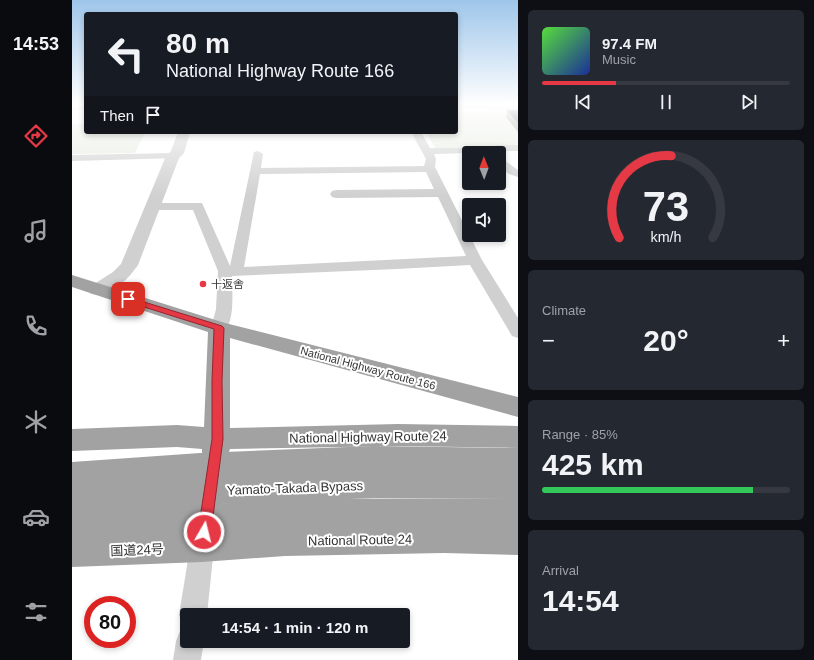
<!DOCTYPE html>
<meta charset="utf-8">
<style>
:root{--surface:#171b24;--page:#242831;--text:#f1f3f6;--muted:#9ea1a6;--line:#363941;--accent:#e63946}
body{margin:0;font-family:Helvetica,"Noto Sans JP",sans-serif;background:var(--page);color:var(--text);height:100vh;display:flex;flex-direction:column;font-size:15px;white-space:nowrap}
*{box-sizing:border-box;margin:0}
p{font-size:13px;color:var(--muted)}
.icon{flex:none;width:22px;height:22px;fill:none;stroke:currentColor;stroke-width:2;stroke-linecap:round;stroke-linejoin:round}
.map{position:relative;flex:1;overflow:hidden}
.side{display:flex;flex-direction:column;gap:10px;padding:10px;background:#0d0f14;width:296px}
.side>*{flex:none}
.guide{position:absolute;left:12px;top:12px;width:374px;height:122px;border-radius:4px;box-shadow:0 2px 6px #0003;background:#171b24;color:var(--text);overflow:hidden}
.needle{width:26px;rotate:359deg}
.buttons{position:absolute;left:390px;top:146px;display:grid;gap:8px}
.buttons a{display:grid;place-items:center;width:44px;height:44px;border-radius:4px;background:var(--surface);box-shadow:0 2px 6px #0003;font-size:20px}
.speed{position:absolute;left:12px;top:596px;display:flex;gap:8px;font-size:20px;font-weight:700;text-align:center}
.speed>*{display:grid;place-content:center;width:52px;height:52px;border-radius:50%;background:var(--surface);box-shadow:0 2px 6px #0003;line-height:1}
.speed .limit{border:6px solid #d22;background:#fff;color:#111}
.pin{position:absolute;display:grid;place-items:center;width:34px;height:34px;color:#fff;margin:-17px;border-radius:8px;box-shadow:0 2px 6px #0006}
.me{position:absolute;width:44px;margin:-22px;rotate:8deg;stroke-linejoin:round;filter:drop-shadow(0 0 3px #0008)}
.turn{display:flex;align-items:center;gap:14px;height:84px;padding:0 16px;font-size:18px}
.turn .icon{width:52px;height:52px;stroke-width:2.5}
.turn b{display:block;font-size:28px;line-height:34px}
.then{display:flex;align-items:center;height:38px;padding:0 16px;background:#0003;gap:8px;font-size:15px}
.big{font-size:30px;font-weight:600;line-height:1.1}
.side .card{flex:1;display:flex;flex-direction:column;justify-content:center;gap:6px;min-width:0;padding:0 14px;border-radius:6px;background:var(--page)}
.side .dial{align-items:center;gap:0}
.dial svg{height:104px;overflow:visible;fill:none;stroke:var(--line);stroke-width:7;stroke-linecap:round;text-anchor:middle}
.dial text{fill:var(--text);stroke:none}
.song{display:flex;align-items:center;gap:12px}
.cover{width:48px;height:48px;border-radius:6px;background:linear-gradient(135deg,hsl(110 70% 55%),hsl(230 70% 35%))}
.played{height:4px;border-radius:2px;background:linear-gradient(90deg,var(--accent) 30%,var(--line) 30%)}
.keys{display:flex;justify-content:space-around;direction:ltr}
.heat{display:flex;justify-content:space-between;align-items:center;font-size:22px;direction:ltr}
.charge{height:6px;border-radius:3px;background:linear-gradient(90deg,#34c759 85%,var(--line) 0)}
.trip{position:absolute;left:108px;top:608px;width:230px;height:40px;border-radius:4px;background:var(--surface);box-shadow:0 2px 6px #0003;font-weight:600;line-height:40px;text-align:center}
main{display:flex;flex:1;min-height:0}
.tabs{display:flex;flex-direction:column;width:72px;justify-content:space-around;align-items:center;background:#090b0e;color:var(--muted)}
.tabs .icon{width:28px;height:28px}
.tabs .selected{color:var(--accent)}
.tabs b{font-size:18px;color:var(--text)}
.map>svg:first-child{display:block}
.green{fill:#e6ecdf}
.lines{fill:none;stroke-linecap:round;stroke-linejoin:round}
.minor{fill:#d0d0d0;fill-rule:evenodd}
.tertiary{fill:#d0d0d0;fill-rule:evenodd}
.trunk{fill:#a2a2a2;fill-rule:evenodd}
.trunk-bridge-far1{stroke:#a2a2a2;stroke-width:26}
.trunk-bridge{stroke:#a2a2a2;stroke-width:34}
.wall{fill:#8c8c8c}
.building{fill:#1a1a1a;stroke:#5f5f5f}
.route{fill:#e63946;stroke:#96252e}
.poi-dot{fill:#e63946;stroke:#fff;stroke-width:1.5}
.labels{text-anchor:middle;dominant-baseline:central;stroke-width:4;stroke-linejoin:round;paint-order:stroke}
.poi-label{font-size:11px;fill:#333;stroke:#fff;text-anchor:start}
.street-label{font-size:11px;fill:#333;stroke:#fff}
.near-street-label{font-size:13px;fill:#333;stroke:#fff}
</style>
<main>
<nav class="tabs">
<b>14:53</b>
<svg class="icon selected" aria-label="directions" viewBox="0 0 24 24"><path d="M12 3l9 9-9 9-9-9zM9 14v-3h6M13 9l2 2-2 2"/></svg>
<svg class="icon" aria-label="music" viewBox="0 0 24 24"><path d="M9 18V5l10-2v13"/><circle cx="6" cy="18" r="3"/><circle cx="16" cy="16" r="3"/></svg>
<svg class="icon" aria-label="phone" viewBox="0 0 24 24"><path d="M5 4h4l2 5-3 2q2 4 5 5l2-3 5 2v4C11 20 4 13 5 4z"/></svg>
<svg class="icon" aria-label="climate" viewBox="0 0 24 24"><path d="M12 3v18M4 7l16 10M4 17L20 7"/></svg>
<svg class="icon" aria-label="car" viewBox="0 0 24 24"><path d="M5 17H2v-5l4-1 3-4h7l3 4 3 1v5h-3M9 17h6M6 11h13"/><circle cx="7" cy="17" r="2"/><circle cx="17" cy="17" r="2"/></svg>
<svg class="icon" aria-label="filters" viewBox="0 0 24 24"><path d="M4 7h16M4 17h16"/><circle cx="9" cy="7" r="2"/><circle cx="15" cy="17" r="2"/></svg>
</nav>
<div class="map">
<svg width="446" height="660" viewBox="0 0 446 660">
<rect width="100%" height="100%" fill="#fff"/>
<path class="green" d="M 446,109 L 446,146 L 420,146 L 413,149 L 364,149 L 354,132 L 384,132 L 384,110 Z
M 0,124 L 14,124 L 14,132 L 73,132 L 63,153 L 0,154 Z"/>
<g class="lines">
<path class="minor" d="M 384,105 L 446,105 L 446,109 L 384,109 Z
M 339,132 L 349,132 L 358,148 L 415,148 L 425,145 L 446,145 L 446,151 C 417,151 391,154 362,154 L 364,159 L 363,167 L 410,260 L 446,318 L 446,338 L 440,336 L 398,265 L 325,269 L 160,276 C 160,294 163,316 153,332 L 147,333 L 141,332 L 139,328 L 144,309 L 146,271 L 121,210 L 82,210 L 78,209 L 76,206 L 78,203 L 130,203 L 158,266 L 182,152 L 186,151 L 191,154 L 189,168 L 352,166 L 354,159 ZM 354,172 L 362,189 L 264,190 L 260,191 L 258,194 L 260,197 L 264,198 L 366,197 L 394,256 L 172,267 L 188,174 Z
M 101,153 L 106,156 L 105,158 L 0,161 L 0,155 Z
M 427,158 L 431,159 L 446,170 L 446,177 L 437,174 L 427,166 Z
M 130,535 L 139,539 L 142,547 L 135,615 L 115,615 L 115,626 L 111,625 L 107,615 L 118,547 L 121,539 Z
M 115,628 L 115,641 L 132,641 L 129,660 L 101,660 L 104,641 L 108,631 Z"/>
<path class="tertiary" d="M 0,105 L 14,105 L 14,110 L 0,110 Z
M 106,132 L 118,132 L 112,153 L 107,158 L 66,265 C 56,279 38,299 19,294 L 16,290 L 19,286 L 41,272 L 49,264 L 94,156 L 99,151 Z"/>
<path class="trunk" d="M 0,275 L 153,323 L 446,397 L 446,417 L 158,338 L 158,428 L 326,424 L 446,426 L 446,448 L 326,446 L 158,449 L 154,460 L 144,463 L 134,460 L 130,452 L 130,449 L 105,447 L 0,451 L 0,429 L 105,425 L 132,427 L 136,332 L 0,287 Z
M 372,523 L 446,525 L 446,555 L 372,553 L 213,556 L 130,562 L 0,567 L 0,537 L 130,532 L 213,526 Z"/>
<path class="trunk-bridge-far1" d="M 0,475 L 129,466 L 301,459 L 446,461
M 119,492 L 303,485 L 446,485"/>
<path class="trunk-bridge" d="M 0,501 L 139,491
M 0,528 L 91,525 L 209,516 L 446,515"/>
</g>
<path class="wall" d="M 435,110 L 446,110 L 446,132 L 434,117 Z"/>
<path class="building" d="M 435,110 L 446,110 L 446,123 Z"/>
<linearGradient id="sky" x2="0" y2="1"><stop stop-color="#9ec6ea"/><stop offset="0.53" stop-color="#fff"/><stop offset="1" stop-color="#fff" stop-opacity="0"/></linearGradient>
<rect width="446" height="197" fill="url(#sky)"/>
<path class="route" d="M 56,297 L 150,326 L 152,328 L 150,381 L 151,439 L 139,532 L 137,536 L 132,537 L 128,536 L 126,532 L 140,439 L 140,381 L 142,329 L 53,301 L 52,299 Z"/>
<circle class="poi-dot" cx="131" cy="284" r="4"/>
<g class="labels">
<g class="poi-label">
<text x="139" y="284">十返舎</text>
</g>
<g class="street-label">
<text transform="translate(296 368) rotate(15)">National Highway Route 166</text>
</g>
<g class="near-street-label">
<text transform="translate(296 437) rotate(-1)">National Highway Route 24</text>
<text transform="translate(223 488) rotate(-2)">Yamato-Takada Bypass</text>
<text transform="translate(288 540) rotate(-1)">National Route 24</text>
<text transform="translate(65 550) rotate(-2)">国道24号</text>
</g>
</g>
</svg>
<div class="buttons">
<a><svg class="needle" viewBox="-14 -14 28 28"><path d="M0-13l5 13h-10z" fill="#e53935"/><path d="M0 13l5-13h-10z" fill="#9ea1a6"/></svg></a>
<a><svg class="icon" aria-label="sound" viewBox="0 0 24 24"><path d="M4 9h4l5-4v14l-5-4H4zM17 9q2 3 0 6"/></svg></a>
</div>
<div class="speed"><div class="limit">80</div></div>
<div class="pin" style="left:56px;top:299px;background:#d93025"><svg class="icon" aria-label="arrive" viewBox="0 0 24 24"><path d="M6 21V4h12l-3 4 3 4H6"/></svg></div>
<svg class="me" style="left:132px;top:532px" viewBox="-20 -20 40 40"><circle r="17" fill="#e63946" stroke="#fff" stroke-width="3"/><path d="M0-11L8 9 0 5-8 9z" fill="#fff"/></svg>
<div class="trip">14:54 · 1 min · 120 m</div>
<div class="guide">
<div class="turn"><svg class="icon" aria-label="left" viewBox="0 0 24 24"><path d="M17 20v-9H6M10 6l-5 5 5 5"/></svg><div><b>80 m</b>National Highway Route 166</div></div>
<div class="then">Then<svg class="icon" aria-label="arrive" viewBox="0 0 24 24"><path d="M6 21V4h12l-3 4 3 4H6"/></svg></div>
</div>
</div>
<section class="side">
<div class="card">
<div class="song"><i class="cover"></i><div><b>97.4 FM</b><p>Music</p></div></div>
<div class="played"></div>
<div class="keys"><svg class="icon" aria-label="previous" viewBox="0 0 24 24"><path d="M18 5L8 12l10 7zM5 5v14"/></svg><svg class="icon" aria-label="pause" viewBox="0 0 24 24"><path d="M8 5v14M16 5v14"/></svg><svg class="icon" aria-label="next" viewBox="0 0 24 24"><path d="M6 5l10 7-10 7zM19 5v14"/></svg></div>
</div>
<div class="card dial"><svg viewBox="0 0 100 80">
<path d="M14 69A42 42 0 1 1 86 69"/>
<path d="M14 69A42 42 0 0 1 54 6" stroke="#e63946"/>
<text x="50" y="56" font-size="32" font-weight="700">73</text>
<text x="50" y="72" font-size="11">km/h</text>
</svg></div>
<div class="card"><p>Climate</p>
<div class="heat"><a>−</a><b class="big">20°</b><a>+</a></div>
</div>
<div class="card"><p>Range · 85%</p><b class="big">425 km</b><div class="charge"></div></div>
<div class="card"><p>Arrival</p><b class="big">14:54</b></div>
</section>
</main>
